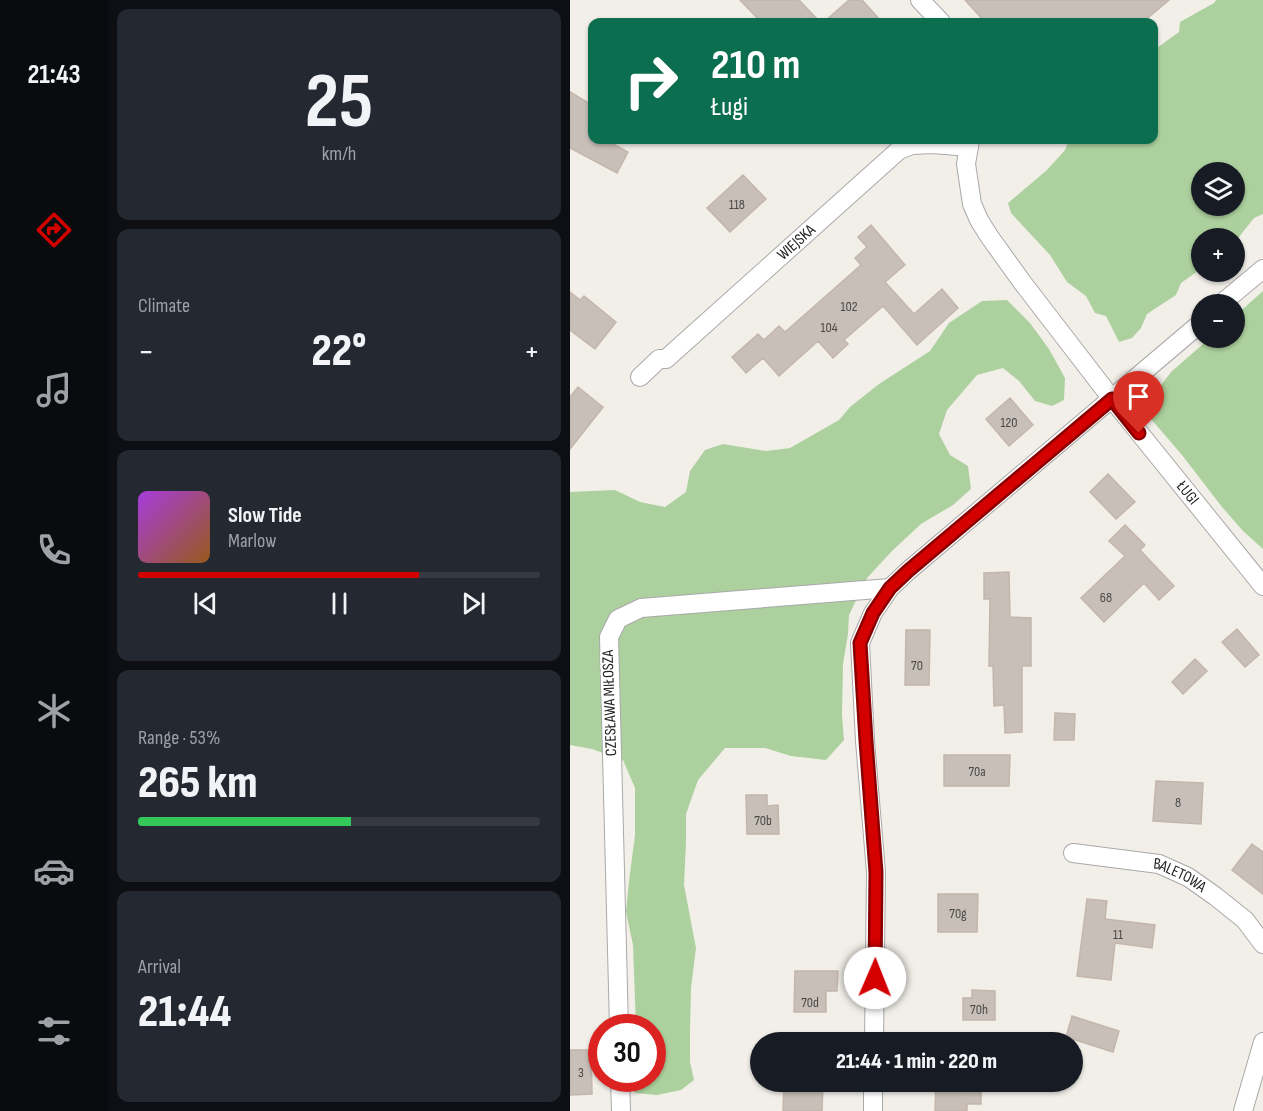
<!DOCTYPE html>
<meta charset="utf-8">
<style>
:root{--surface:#171b24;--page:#242831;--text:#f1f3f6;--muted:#9ea1a6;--line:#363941;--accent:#d40000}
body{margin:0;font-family:"Sofia Sans Condensed",sans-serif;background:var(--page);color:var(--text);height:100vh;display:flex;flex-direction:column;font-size:22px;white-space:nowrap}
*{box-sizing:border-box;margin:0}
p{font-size:20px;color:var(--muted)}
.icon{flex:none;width:33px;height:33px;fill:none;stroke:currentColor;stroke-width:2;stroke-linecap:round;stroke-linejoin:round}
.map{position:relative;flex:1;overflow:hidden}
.panel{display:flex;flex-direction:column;gap:9px;padding:9px;background:#0d0f14;width:462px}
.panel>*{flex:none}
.top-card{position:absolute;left:18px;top:18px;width:570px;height:126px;border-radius:12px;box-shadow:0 2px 4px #0004;background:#0b6e4f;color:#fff;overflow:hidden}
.controls{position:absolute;left:621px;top:162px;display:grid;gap:12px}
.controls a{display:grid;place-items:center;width:54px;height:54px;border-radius:50%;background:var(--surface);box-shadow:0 2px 4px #0004;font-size:30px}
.speed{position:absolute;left:18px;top:1014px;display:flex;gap:12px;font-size:30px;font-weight:700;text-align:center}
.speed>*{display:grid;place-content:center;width:78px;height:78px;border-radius:50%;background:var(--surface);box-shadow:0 2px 4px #0004;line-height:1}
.speed .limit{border:9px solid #d22;background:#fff;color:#111}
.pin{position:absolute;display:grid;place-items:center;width:51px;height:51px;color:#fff;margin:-62px -26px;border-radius:50% 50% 50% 0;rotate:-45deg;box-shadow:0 0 6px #0007}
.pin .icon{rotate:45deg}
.me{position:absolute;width:66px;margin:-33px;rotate:1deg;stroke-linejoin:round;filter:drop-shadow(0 0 4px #0008)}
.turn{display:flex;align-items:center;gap:21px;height:126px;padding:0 24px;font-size:27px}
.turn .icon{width:78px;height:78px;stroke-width:2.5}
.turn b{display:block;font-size:42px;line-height:51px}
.big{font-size:45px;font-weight:800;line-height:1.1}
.panel .tile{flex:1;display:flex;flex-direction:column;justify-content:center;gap:9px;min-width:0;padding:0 21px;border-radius:12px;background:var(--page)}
.panel .dial{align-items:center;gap:0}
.dial b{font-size:78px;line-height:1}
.song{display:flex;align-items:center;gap:18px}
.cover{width:72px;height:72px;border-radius:9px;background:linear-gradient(135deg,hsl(280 70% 55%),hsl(30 70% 35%))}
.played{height:6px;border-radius:3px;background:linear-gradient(90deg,var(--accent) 70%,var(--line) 70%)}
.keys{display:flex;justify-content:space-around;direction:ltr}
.heat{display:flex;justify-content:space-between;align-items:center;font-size:33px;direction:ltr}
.charge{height:9px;border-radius:4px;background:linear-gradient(90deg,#34c759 53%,var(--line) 0)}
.trip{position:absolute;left:180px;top:1032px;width:333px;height:60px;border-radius:30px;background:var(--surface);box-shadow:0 2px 4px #0004;font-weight:800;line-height:60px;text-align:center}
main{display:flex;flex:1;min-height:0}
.menu{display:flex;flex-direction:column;width:108px;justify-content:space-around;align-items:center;background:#090b0e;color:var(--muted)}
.menu .icon{width:42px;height:42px}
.menu .current{color:var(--accent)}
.menu b{font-size:27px;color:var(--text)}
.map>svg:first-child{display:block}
.forest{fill:#add19e;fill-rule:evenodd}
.building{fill:#c7bfb8;stroke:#c4b6ab;stroke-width:1.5}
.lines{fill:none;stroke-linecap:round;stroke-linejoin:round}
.minor-casing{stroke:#a9a9a9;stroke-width:20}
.minor{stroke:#fff;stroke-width:18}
.route-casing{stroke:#8a0000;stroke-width:15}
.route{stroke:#d40000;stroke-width:10}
.labels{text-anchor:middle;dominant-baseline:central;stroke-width:4.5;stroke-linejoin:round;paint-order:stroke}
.number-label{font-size:14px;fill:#4b4948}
.street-label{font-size:16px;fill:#222;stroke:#fff}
</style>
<main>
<nav class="menu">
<b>21:43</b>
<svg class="icon current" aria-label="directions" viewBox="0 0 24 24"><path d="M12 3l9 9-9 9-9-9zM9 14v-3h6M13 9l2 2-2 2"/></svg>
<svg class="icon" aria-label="music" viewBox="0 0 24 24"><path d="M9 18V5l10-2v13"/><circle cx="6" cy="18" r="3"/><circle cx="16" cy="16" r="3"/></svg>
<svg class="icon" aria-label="phone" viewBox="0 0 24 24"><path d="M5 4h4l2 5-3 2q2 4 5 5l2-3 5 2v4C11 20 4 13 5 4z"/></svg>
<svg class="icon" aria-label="climate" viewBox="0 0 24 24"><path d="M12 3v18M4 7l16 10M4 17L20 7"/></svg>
<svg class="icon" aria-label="car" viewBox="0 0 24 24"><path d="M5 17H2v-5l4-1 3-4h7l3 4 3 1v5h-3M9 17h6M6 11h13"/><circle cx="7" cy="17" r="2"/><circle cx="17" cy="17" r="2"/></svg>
<svg class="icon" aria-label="filters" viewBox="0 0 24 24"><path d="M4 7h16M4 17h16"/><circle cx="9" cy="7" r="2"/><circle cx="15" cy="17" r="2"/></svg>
</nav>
<section class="panel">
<div class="tile dial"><b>25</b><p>km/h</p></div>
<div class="tile"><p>Climate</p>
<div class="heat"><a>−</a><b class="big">22°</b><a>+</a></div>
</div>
<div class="tile">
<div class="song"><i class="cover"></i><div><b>Slow Tide</b><p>Marlow</p></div></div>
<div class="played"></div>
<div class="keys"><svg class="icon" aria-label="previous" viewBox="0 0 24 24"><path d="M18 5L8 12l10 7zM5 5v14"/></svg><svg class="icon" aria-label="pause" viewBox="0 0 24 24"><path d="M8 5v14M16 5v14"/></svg><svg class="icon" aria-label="next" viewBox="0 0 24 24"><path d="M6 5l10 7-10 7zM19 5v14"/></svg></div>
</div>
<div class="tile"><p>Range · 53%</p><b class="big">265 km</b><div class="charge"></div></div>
<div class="tile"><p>Arrival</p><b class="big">21:44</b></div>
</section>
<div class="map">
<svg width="693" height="1111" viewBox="0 0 693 1111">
<rect width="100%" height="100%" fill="#f2efe9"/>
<path class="forest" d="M 646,0 L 693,0 L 693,214 L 684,218 L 665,242 L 664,238 L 632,238 L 631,269 L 611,283 L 606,295 L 577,314 L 571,328 L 562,338 L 549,342 L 536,316 L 525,313 L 516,296 L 497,282 L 480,255 L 441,213 L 438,203 L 477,170 L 495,150 L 499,140 L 584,140 L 584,50 L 609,32 L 610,22 L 644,3 ZM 632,172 L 664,172 L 664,206 L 632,206 Z
M 693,291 L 693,549 L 673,531 L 652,507 L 612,455 L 575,412 L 576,401 L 589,388 L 601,372 L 640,338 L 664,338 L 665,316 Z
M 437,300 L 460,323 L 479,349 L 495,378 L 494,400 L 482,406 L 465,401 L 449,381 L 433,368 L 407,375 L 377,410 L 369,434 L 380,455 L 398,466 L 401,489 L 383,505 L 351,524 L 322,551 L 297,578 L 279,615 L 278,634 L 273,664 L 272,715 L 274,740 L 256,760 L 221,756 L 195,748 L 155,748 L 128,780 L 116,814 L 116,842 L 114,885 L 126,948 L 121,988 L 120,1031 L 120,1062 L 124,1080 L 111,1090 L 87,1095 L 65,1093 L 60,1079 L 82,1078 L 82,1028 L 66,1027 L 63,945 L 56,912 L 59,881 L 65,835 L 65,788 L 53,760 L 22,749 L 0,745 L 0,492 L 45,490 L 70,502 L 95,507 L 116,492 L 120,471 L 135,450 L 153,444 L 196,451 L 220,448 L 269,420 L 280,407 L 309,384 L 360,351 L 379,323 L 412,301 Z"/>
<path class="building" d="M 170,0 L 229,0 L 250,22 L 191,22 Z
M 279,0 L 292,0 L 312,22 L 254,22 Z
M 395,0 L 599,0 L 573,22 L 415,22 Z
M 0,92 L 22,105 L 22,140 L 36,140 L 58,152 L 47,173 L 0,148 Z
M 173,175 L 196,199 L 160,232 L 137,208 Z
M 301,225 L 335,265 L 315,282 L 344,314 L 372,289 L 388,308 L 347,345 L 313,306 L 274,340 L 278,344 L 263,358 L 248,341 L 209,376 L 193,358 L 176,373 L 162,357 L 188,334 L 194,340 L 209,326 L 215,332 L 291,265 L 285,258 L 297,247 L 288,237 Z
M 0,292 L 10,300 L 14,296 L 46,322 L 25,349 L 0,330 Z
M 8,387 L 33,407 L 0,449 L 0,397 Z
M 440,398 L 463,425 L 439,446 L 416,419 Z
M 538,474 L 565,502 L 546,519 L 520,492 Z
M 555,525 L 575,545 L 570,550 L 604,586 L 589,600 L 574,583 L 534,622 L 511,598 L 555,556 L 539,541 Z
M 439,572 L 440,617 L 461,618 L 461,666 L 452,666 L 452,732 L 435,733 L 434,705 L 424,706 L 423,666 L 419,666 L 420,599 L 414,599 L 414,573 Z
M 667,629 L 689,655 L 675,667 L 652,642 Z
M 336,630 L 360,630 L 359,685 L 335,685 Z
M 625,659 L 637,671 L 613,694 L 602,682 Z
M 485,713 L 505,714 L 504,740 L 484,740 Z
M 374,755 L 440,755 L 439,786 L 374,786 Z
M 586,781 L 633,783 L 631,824 L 583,821 Z
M 176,795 L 197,795 L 197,806 L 208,805 L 209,834 L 177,834 Z
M 682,844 L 693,852 L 693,894 L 662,870 Z
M 368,894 L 408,894 L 407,932 L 368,932 Z
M 517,899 L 537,901 L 535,919 L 585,925 L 582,948 L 545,943 L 541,980 L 507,976 Z
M 225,971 L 268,971 L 267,991 L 256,991 L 256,1012 L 224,1012 Z
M 402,990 L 425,991 L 425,1020 L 393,1020 L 393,998 L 402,998 Z
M 502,1016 L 549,1031 L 543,1052 L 496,1037 Z
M 0,1050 L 21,1050 L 22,1094 L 0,1095 Z
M 214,1082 L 253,1082 L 252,1111 L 213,1111 Z
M 366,1082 L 411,1082 L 411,1104 L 397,1104 L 397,1111 L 365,1111 Z"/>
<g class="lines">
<g class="minor-casing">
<g id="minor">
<path d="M 350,0 L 371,22"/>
<path id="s1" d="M 400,140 L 396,164 L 402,204 L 409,220 L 419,236 L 452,282 L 542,399 L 693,586"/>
<path d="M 651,304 L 693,269"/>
<path id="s2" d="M 70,377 L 89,359 L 96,359 L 329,150 L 342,145 L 363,144 L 399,147"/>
<path id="s3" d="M 503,853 L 589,864 L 618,877 L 645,896 L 675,920 L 693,944"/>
<path d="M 49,1028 L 39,637 L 48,619 L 71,608 L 320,588"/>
<path d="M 304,1042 L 306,872 L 295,741 L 290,643 L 303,613 L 320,588 L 338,571 L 632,322"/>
<path d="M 50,1078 L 51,1111"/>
<path d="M 303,1111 L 303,1082"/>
<path d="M 673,1111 L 693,1042"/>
</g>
</g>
<use href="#minor" class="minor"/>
</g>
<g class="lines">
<g class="route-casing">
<path id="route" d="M 305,978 L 306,872 L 296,741 L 290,643 L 303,613 L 320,588 L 338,571 L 542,399 L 569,433"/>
</g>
<use href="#route" class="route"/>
</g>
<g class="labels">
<g class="number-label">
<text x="167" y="204">118</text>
<text x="279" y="306">102</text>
<text x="259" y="327">104</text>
<text x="439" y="422">120</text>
<text x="536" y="597">68</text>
<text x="347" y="665">70</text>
<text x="407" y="771">70a</text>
<text x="608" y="802">8</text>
<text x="193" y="820">70b</text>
<text x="388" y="913">70g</text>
<text x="548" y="934">11</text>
<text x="240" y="1002">70d</text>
<text x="409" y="1009">70h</text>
<text x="11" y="1072">3</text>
</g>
<g class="street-label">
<text stroke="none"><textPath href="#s2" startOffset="208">WIEJSKA</textPath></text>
<text stroke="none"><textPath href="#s1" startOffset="426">ŁUGI</textPath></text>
<text transform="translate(40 703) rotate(-92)">CZESŁAWA MIŁOSZA</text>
<text stroke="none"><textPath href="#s3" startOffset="110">BALETOWA</textPath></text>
</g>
</g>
</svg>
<div class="controls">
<a><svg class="icon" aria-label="layers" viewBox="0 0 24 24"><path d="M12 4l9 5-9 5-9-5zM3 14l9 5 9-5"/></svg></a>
<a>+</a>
<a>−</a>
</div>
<div class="speed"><div class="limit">30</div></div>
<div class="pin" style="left:569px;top:433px;background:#d93025"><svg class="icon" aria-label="arrive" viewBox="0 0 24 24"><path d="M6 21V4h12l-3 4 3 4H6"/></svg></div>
<svg class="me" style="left:305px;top:978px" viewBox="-20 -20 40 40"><circle r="19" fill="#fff"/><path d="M0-13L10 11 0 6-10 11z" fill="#d40000"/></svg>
<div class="trip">21:44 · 1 min · 220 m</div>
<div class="top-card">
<div class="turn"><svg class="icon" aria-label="right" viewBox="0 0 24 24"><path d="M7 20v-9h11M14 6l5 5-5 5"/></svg><div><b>210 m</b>Ługi</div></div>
</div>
</div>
</main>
